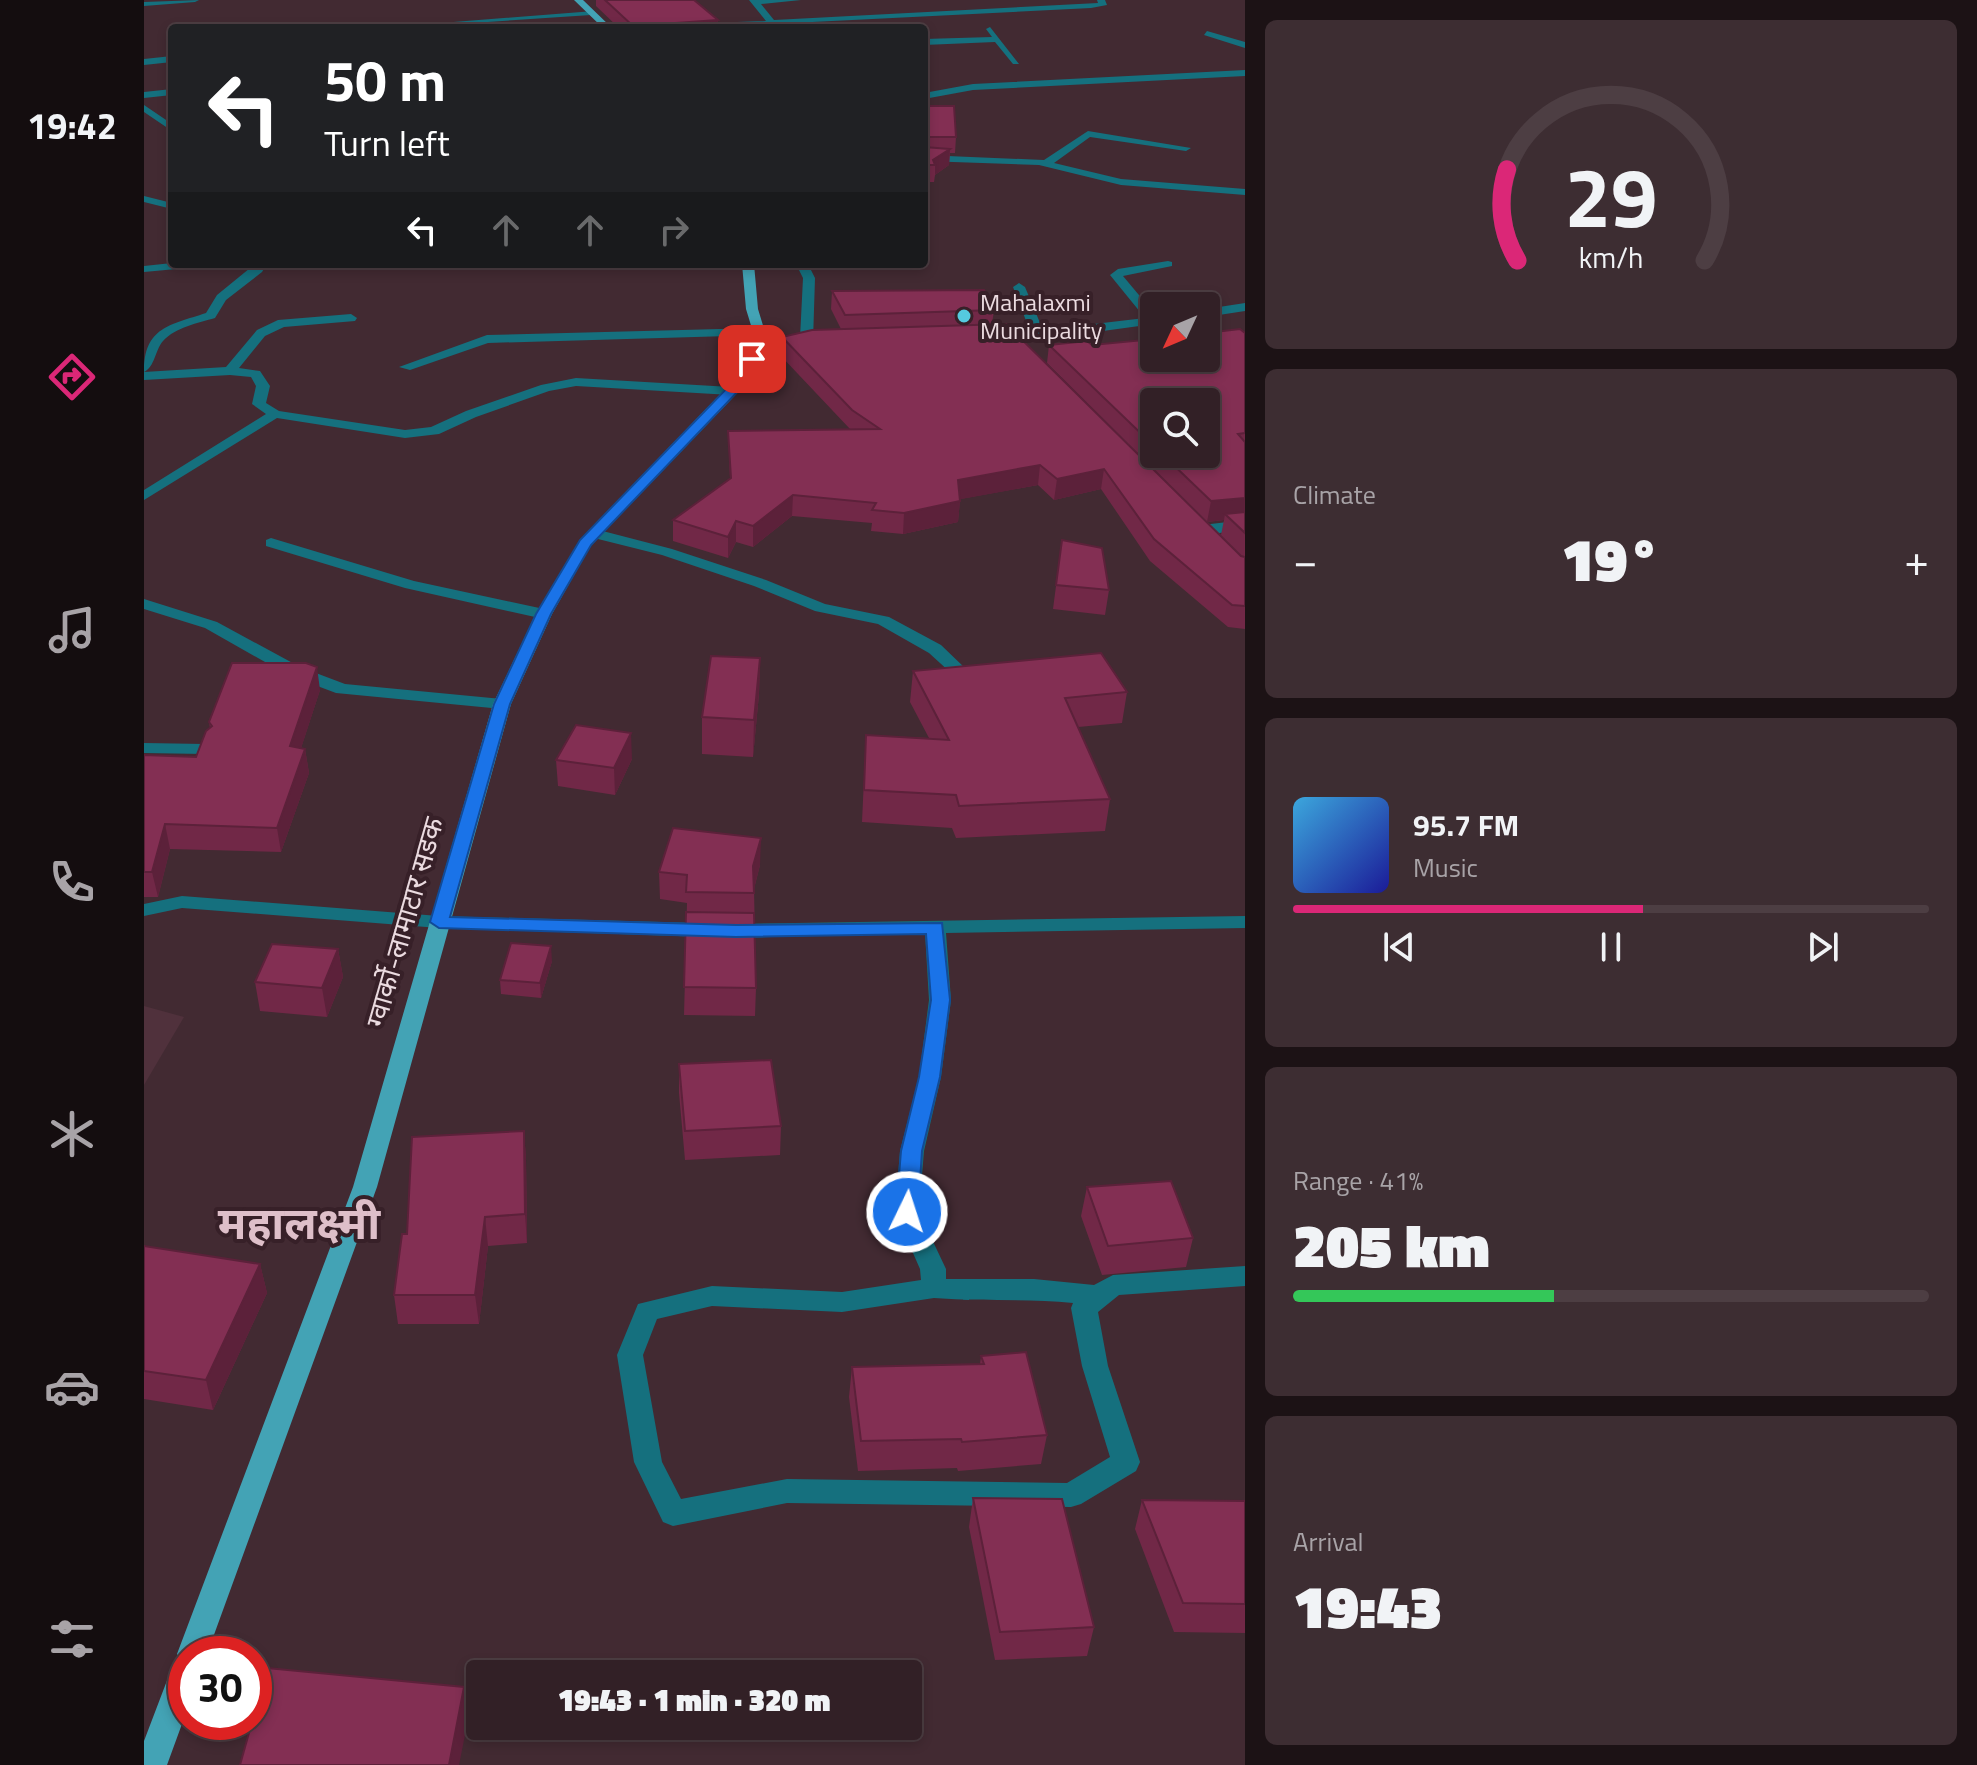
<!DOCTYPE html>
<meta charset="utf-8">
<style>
:root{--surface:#322026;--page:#3d2d32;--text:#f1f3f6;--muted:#a8a3a7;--line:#4d3e43;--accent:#db2777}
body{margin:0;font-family:"Titillium Web","Noto Sans Devanagari",sans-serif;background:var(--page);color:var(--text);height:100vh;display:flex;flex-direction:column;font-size:30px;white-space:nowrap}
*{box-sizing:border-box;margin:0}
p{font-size:26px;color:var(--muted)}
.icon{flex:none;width:44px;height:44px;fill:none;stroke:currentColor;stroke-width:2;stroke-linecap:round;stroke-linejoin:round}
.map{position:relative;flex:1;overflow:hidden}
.drawer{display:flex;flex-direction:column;gap:20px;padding:20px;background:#1c1215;width:732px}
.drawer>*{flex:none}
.guide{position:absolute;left:24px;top:24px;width:760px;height:244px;border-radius:8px;box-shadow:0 4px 12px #0003,0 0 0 2px var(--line);background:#202124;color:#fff;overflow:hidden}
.needle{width:52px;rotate:226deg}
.fabs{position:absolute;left:996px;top:292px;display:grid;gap:16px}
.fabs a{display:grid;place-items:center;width:80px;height:80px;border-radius:8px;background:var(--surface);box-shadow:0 4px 12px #0003,0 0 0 2px var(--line);font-size:40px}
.speed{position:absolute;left:24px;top:1636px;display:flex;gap:16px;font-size:40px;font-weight:700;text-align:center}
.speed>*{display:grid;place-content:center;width:104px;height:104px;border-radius:50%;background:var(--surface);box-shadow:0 4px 12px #0003,0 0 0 2px var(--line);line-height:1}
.speed .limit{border:12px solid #d22;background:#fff;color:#111}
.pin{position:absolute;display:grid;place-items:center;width:68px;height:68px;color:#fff;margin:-34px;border-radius:16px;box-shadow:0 4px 12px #0006}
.me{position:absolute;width:88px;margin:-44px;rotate:4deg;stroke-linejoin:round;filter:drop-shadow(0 0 6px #0008)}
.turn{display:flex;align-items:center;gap:28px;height:168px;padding:0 24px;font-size:36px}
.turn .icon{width:104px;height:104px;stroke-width:2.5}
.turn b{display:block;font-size:56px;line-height:68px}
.lanes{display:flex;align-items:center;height:76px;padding:0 24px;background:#0003;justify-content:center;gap:40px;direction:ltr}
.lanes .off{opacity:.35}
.big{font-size:60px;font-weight:800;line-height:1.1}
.drawer .card{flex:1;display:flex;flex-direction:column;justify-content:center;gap:12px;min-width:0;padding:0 28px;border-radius:12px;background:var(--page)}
.drawer .dial{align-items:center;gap:0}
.dial svg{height:208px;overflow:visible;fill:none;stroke:var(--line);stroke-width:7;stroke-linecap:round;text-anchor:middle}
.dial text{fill:var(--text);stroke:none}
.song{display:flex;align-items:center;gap:24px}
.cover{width:96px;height:96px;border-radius:12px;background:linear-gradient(135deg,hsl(200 70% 55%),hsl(240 70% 35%))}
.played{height:8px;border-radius:4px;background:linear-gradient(90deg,var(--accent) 55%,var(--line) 55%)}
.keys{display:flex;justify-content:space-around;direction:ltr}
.heat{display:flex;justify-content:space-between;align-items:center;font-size:44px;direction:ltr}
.charge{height:12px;border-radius:6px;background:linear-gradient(90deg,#34c759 41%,var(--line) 0)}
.trip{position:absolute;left:322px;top:1660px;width:456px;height:80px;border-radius:8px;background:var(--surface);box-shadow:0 4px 12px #0003,0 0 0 2px var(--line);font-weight:800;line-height:80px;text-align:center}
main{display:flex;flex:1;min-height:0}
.tab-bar{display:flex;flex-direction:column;width:144px;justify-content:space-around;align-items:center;background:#140d0f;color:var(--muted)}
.tab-bar .icon{width:56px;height:56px}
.tab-bar .active{color:var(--accent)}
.tab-bar b{font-size:36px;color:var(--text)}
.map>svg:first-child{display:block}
.built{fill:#50313c}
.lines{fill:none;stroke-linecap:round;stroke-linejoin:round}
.minor{fill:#15707e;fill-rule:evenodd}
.major{fill:#43a3b5;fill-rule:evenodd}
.wall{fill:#712847;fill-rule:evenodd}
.shaded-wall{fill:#5c213a}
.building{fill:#832f53;stroke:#5c213a;stroke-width:2}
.route{fill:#1a73e8;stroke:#114b97;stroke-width:2}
.poi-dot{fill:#55cadf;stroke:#372028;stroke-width:3}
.labels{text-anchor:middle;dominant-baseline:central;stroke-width:8;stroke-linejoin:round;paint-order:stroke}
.far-poi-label{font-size:24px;fill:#ebdbe0;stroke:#372028;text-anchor:start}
.street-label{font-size:28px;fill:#ebdbe0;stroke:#372028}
.near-district-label{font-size:44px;font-weight:bold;fill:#debfc9;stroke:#372028}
</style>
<main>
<nav class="tab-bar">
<b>19:42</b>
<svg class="icon active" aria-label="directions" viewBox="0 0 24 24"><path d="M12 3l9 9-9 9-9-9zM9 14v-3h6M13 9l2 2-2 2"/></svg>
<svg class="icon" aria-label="music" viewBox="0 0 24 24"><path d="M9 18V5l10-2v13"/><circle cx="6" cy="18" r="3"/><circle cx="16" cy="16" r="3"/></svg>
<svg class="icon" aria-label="phone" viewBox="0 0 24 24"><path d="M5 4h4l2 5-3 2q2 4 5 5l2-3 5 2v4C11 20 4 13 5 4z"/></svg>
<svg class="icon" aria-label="climate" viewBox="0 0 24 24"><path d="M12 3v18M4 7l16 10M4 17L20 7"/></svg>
<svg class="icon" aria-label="car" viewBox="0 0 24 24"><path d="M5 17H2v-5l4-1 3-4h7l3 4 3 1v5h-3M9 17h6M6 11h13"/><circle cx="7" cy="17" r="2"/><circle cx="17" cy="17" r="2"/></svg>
<svg class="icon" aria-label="filters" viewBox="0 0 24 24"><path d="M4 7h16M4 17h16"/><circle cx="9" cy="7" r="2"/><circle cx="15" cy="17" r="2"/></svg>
</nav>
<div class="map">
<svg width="1101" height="1765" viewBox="0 0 1101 1765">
<rect width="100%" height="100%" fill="#422a32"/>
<path class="built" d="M 0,1006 L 40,1017 L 0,1085 Z"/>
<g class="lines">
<path class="minor" d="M 55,0 L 51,2 L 0,6 L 0,2 Z
M 605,0 L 657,0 L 617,4 L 630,20 L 954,3 L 953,0 L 961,0 L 963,5 L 947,8 L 590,26 L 593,22 L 622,21 Z
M 450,11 L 447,15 L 255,28 L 259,26 Z
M 846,27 L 875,64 L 869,64 L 851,42 L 780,45 L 780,39 L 848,37 L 842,29 Z
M 1063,31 L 1101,42 L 1101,48 L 1060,35 Z
M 28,56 L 28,62 L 0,65 L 0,59 Z
M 1101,70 L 1101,76 L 829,90 L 780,99 L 780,93 L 829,84 Z
M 28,89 L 28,95 L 0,98 L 0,92 Z
M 0,105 L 28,124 L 28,131 L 0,112 Z
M 944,131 L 1047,148 L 1042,151 L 946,137 L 910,163 L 977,179 L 1101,189 L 1101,195 L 977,185 L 895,165 L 780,161 L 780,155 L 900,160 Z
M 0,196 L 28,203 L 28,209 L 0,202 Z
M 1024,261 L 1028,262 L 1028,266 L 979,276 L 1010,313 L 1010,324 L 915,337 L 847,340 L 841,336 L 847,332 L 886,331 L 869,287 L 875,283 L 881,287 L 899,330 L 1001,318 L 966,275 L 974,269 Z
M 28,263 L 28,264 L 60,264 L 54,267 L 0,272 L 0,266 Z
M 111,264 L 123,264 L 118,272 L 82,300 L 71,318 C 54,323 32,327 19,341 C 11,350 11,367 0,372 C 0,327 26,325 62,313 L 73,295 Z
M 652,264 L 664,264 L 671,278 L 669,341 L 663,345 L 608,346 L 606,343 L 612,339 L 656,338 L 659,278 Z
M 1101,303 L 1101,311 L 1062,317 L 1062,309 Z
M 207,314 L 213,318 L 211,321 L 140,327 L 121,336 L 95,368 L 116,371 L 126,386 L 122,403 L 135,411 L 261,430 L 287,427 L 322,411 L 397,385 L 432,378 L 587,387 L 594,391 L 587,395 L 432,386 L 405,391 L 332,417 L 295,434 L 261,438 L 133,418 L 0,500 L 0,490 L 122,414 L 108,404 L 112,386 L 107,377 L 86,375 L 0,380 L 0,372 L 82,367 L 113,330 L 134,320 Z
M 615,328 L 619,329 L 619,335 L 344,343 L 266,370 L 255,367 L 343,335 Z
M 1101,520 L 1101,530 L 1058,535 L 1050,530 L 1058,525 Z
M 451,529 L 528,549 L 622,580 L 681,604 L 745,617 L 797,645 L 822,669 L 813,674 L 807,673 L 785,653 L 734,624 L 671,611 L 610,586 L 518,555 L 446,537 L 443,534 Z
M 127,538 L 270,581 L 400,609 L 408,614 L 400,619 L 261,588 L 122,546 L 122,540 Z
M 0,599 L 73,622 L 156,667 L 201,684 L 358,699 L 367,704 L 358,709 L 192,693 L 144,675 L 61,628 L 0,609 Z
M 0,743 L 61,744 L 70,749 L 61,754 L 0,753 Z
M 38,896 L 295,916 L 592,924 L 1101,916 L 1101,928 L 802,933 L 807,1000 L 797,1077 L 780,1151 L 775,1212 L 802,1269 L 802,1279 L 890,1279 L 950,1285 L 969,1275 L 1101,1266 L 1101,1286 L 975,1295 L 954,1312 L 964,1366 L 996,1462 L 992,1471 L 937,1504 L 927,1507 L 643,1503 L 529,1526 L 519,1522 L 490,1462 L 473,1355 L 494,1304 L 568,1286 L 698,1292 L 777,1280 L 776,1269 L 751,1212 L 756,1151 L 775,1077 L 785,1000 L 781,933 L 592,938 L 295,928 L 38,908 L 0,916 L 0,904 ZM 790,1298 C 837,1302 883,1298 929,1303 L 927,1308 L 938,1366 L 966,1457 L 923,1483 L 643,1479 L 537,1499 L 518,1462 L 499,1355 L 513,1319 L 568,1306 L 698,1312 Z"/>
<path class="major" d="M 430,0 L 439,0 L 468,28 L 459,28 Z
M 598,264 L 610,264 L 614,309 L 621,332 L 614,359 L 600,386 L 447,545 L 408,614 L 367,704 L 233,1187 L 63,1654 L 42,1654 L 42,1713 L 23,1765 L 0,1765 L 0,1741 L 27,1670 L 35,1658 L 33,1654 L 209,1187 L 349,704 L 392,614 L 436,540 L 589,381 L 602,359 L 609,332 L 602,309 Z"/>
</g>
<path class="wall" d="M 452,0 L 550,0 L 574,28 L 475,28 L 452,6 Z
M 780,106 L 812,137 L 811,153 L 806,153 L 805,165 L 791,175 L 790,182 L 780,182 Z
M 688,291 L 850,310 L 848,324 L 1077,535 L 1080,520 L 1063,522 L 903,363 L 905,345 L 948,345 L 1101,333 L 1101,629 L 1084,627 L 1006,561 L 957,489 L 910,500 L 894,485 L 816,499 L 814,522 L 759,534 L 727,531 L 728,523 L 648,516 L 609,547 L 592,542 L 584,558 L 529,541 L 529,520 L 586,479 L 584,431 L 706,429 L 637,356 L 638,337 L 697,329 L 687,309 ZM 1010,402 L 1062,454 L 1010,454 Z
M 918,540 L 965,590 L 961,615 L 909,609 Z
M 616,658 L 615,694 L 609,757 L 558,754 L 558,717 Z
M 769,671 L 983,692 L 978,723 L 934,727 L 966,799 L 961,831 L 812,838 L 808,828 L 718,822 L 722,735 L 785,738 L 766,702 Z
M 176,690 L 157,748 L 161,749 L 165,773 L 137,852 L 26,849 L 14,897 L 0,897 L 0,755 L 52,757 L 66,728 L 65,722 Z
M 488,759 L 471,795 L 414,786 L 412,760 Z
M 616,865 L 610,889 L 612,988 L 611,1016 L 540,1015 L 543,903 L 516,899 L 515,872 Z
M 194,949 L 199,977 L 183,1017 L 116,1011 L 111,982 Z
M 408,961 L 397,998 L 357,994 L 356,980 Z
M 535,1064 L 637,1126 L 636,1155 L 541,1160 L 535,1093 Z
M 380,1131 L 382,1160 L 383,1243 L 344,1246 L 335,1324 L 254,1324 L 250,1295 L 263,1234 Z
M 943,1187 L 1049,1238 L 1042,1267 L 958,1275 L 937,1216 Z
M 0,1246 L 116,1264 L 123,1293 L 69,1410 L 0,1399 Z
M 837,1356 L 903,1435 L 897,1464 L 814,1471 L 813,1468 L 714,1471 L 705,1397 L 708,1367 L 836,1364 Z
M 829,1498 L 950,1627 L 943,1656 L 851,1660 L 825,1527 Z
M 998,1500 L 1101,1501 L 1101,1633 L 1030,1632 L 991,1529 Z"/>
<path class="shaded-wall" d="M 574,20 L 574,28 L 490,28 L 489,26 Z
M 806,149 L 805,165 L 791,175 L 791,165 L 789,160 Z
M 896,465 L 894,485 L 812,500 L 814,480 Z
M 960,469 L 957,489 L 910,500 L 913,479 Z
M 649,495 L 648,516 L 609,547 L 609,526 Z
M 1101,498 L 1101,518 L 1081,514 L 1080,520 L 1063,522 L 1067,501 Z
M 816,501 L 814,522 L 759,534 L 760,513 Z
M 592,521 L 592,542 L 584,558 L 584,537 Z
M 616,658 L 615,694 L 609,757 L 610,720 Z
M 173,667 L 176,690 L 150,770 L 146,746 Z
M 487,733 L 488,759 L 471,795 L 470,768 Z
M 161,749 L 165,773 L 137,852 L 133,828 Z
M 21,824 L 26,849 L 14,897 L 8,872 Z
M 617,838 L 616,865 L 609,893 L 609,866 Z
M 407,946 L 408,961 L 397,998 L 396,983 Z
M 194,949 L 199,977 L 183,1017 L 178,988 Z
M 380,1131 L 382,1160 L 383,1243 L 381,1214 Z
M 341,1217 L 344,1246 L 335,1324 L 331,1295 Z
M 116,1264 L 123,1293 L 69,1410 L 62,1380 Z
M 320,1687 L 325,1715 L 315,1765 L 305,1765 Z"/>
<path class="building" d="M 461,0 L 550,0 L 574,20 L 489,26 Z
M 780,106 L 810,106 L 812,137 L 780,137 Z
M 780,147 L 806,149 L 789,160 L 791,165 L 780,165 Z
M 840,290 L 850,310 L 701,315 L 688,291 Z
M 862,324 L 1097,556 L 1101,557 L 1101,606 L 1088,605 L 1010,539 L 960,469 L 913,479 L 896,465 L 814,480 L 816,501 L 760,513 L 728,510 L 732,503 L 649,495 L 609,526 L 592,521 L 584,537 L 529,520 L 587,478 L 584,431 L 736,429 L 708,410 L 638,337 L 668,330 Z
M 1096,329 L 1101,333 L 1101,433 L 1094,434 L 1101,442 L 1101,498 L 1067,501 L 1018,454 L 1062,454 L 1062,402 L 1010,402 L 1010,446 L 905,345 L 943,341 L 948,345 L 1010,339 L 1010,358 L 1062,358 L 1062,333 Z
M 1101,512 L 1101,533 L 1081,514 Z
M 918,540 L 958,548 L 965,590 L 912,585 Z
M 957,653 L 983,692 L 921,698 L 966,799 L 815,806 L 812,795 L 720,790 L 722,735 L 805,740 L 769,671 Z
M 567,656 L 616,658 L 610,720 L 558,717 Z
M 88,663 L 162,663 L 173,667 L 146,746 L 161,749 L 133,828 L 21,824 L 8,872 L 0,872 L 0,755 L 52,757 L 62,731 L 68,726 L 65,722 Z
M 432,725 L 487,733 L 470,768 L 412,760 Z
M 529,828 L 617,838 L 609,866 L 610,893 L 542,892 L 543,875 L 515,872 Z
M 542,912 L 610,913 L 612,988 L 540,987 Z
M 367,943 L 407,946 L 396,983 L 356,980 Z
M 128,944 L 194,949 L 178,988 L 111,982 Z
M 627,1060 L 637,1126 L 541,1131 L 535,1064 Z
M 380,1131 L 381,1214 L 341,1217 L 331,1295 L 250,1295 L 258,1234 L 263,1234 L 268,1137 Z
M 1027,1181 L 1049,1238 L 964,1246 L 943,1187 Z
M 0,1246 L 116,1264 L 62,1380 L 0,1371 Z
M 882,1352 L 903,1435 L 818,1442 L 817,1439 L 717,1441 L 708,1367 L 840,1364 L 837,1356 Z
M 829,1498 L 918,1499 L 950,1627 L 856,1632 Z
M 998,1500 L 1101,1501 L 1101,1604 L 1039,1603 Z
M 123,1668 L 320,1687 L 305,1765 L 96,1765 L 108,1722 L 110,1722 L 110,1715 Z"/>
<path class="route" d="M 604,356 L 614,359 L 600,385 L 447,545 L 407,614 L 366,704 L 306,917 L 592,925 L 798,923 L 806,1000 L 796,1077 L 778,1151 L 774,1212 L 771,1218 L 763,1221 L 755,1218 L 752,1212 L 757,1151 L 775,1077 L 787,1000 L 782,934 L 592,937 L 295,928 L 286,922 L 350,704 L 392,614 L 436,540 L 590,381 Z"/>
<circle class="poi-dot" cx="820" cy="316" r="8"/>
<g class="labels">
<g class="far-poi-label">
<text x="836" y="302">Mahalaxmi<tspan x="836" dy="28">Municipality</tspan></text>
</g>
<g class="street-label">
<text transform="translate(260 922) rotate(-74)">ग्वार्को-लामाटार सडक</text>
</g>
<g class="near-district-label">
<text x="155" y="1222">महालक्ष्मी</text>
</g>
</g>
</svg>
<div class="fabs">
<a><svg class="needle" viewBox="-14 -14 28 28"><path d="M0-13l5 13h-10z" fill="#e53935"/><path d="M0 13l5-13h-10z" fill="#a8a3a7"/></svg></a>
<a><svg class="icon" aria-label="search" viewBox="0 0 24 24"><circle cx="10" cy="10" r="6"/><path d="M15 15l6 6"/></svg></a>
</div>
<div class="speed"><div class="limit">30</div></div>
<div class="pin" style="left:608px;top:359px;background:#d93025"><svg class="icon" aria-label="arrive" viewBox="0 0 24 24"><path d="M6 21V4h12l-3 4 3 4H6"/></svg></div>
<svg class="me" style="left:763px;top:1212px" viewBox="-20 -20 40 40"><circle r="17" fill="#1a73e8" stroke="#fff" stroke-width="3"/><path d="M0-11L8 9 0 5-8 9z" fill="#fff"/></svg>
<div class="trip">19:43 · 1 min · 320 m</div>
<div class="guide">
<div class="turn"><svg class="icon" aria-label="left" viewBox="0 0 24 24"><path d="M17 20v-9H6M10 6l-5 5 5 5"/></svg><div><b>50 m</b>Turn left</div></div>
<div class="lanes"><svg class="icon" aria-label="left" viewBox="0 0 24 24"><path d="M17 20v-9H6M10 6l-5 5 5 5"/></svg><svg class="icon off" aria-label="ahead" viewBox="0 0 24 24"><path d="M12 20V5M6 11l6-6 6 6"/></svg><svg class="icon off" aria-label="ahead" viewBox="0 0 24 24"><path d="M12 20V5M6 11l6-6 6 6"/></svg><svg class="icon off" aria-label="right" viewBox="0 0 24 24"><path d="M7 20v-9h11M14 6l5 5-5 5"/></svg></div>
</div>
</div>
<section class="drawer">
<div class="card dial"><svg viewBox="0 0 100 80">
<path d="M14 69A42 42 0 1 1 86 69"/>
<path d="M14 69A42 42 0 0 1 10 34" stroke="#db2777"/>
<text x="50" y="56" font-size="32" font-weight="700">29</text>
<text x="50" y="72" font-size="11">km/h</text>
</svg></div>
<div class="card"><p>Climate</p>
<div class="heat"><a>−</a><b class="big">19°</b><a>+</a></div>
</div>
<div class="card">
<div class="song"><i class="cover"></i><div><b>95.7 FM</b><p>Music</p></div></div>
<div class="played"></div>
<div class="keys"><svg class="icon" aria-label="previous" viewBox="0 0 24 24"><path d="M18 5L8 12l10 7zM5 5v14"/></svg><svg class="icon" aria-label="pause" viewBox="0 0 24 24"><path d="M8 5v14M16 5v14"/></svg><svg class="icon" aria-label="next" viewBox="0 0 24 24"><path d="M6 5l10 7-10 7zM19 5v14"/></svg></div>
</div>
<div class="card"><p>Range · 41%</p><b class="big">205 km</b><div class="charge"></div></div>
<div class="card"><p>Arrival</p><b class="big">19:43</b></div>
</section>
</main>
